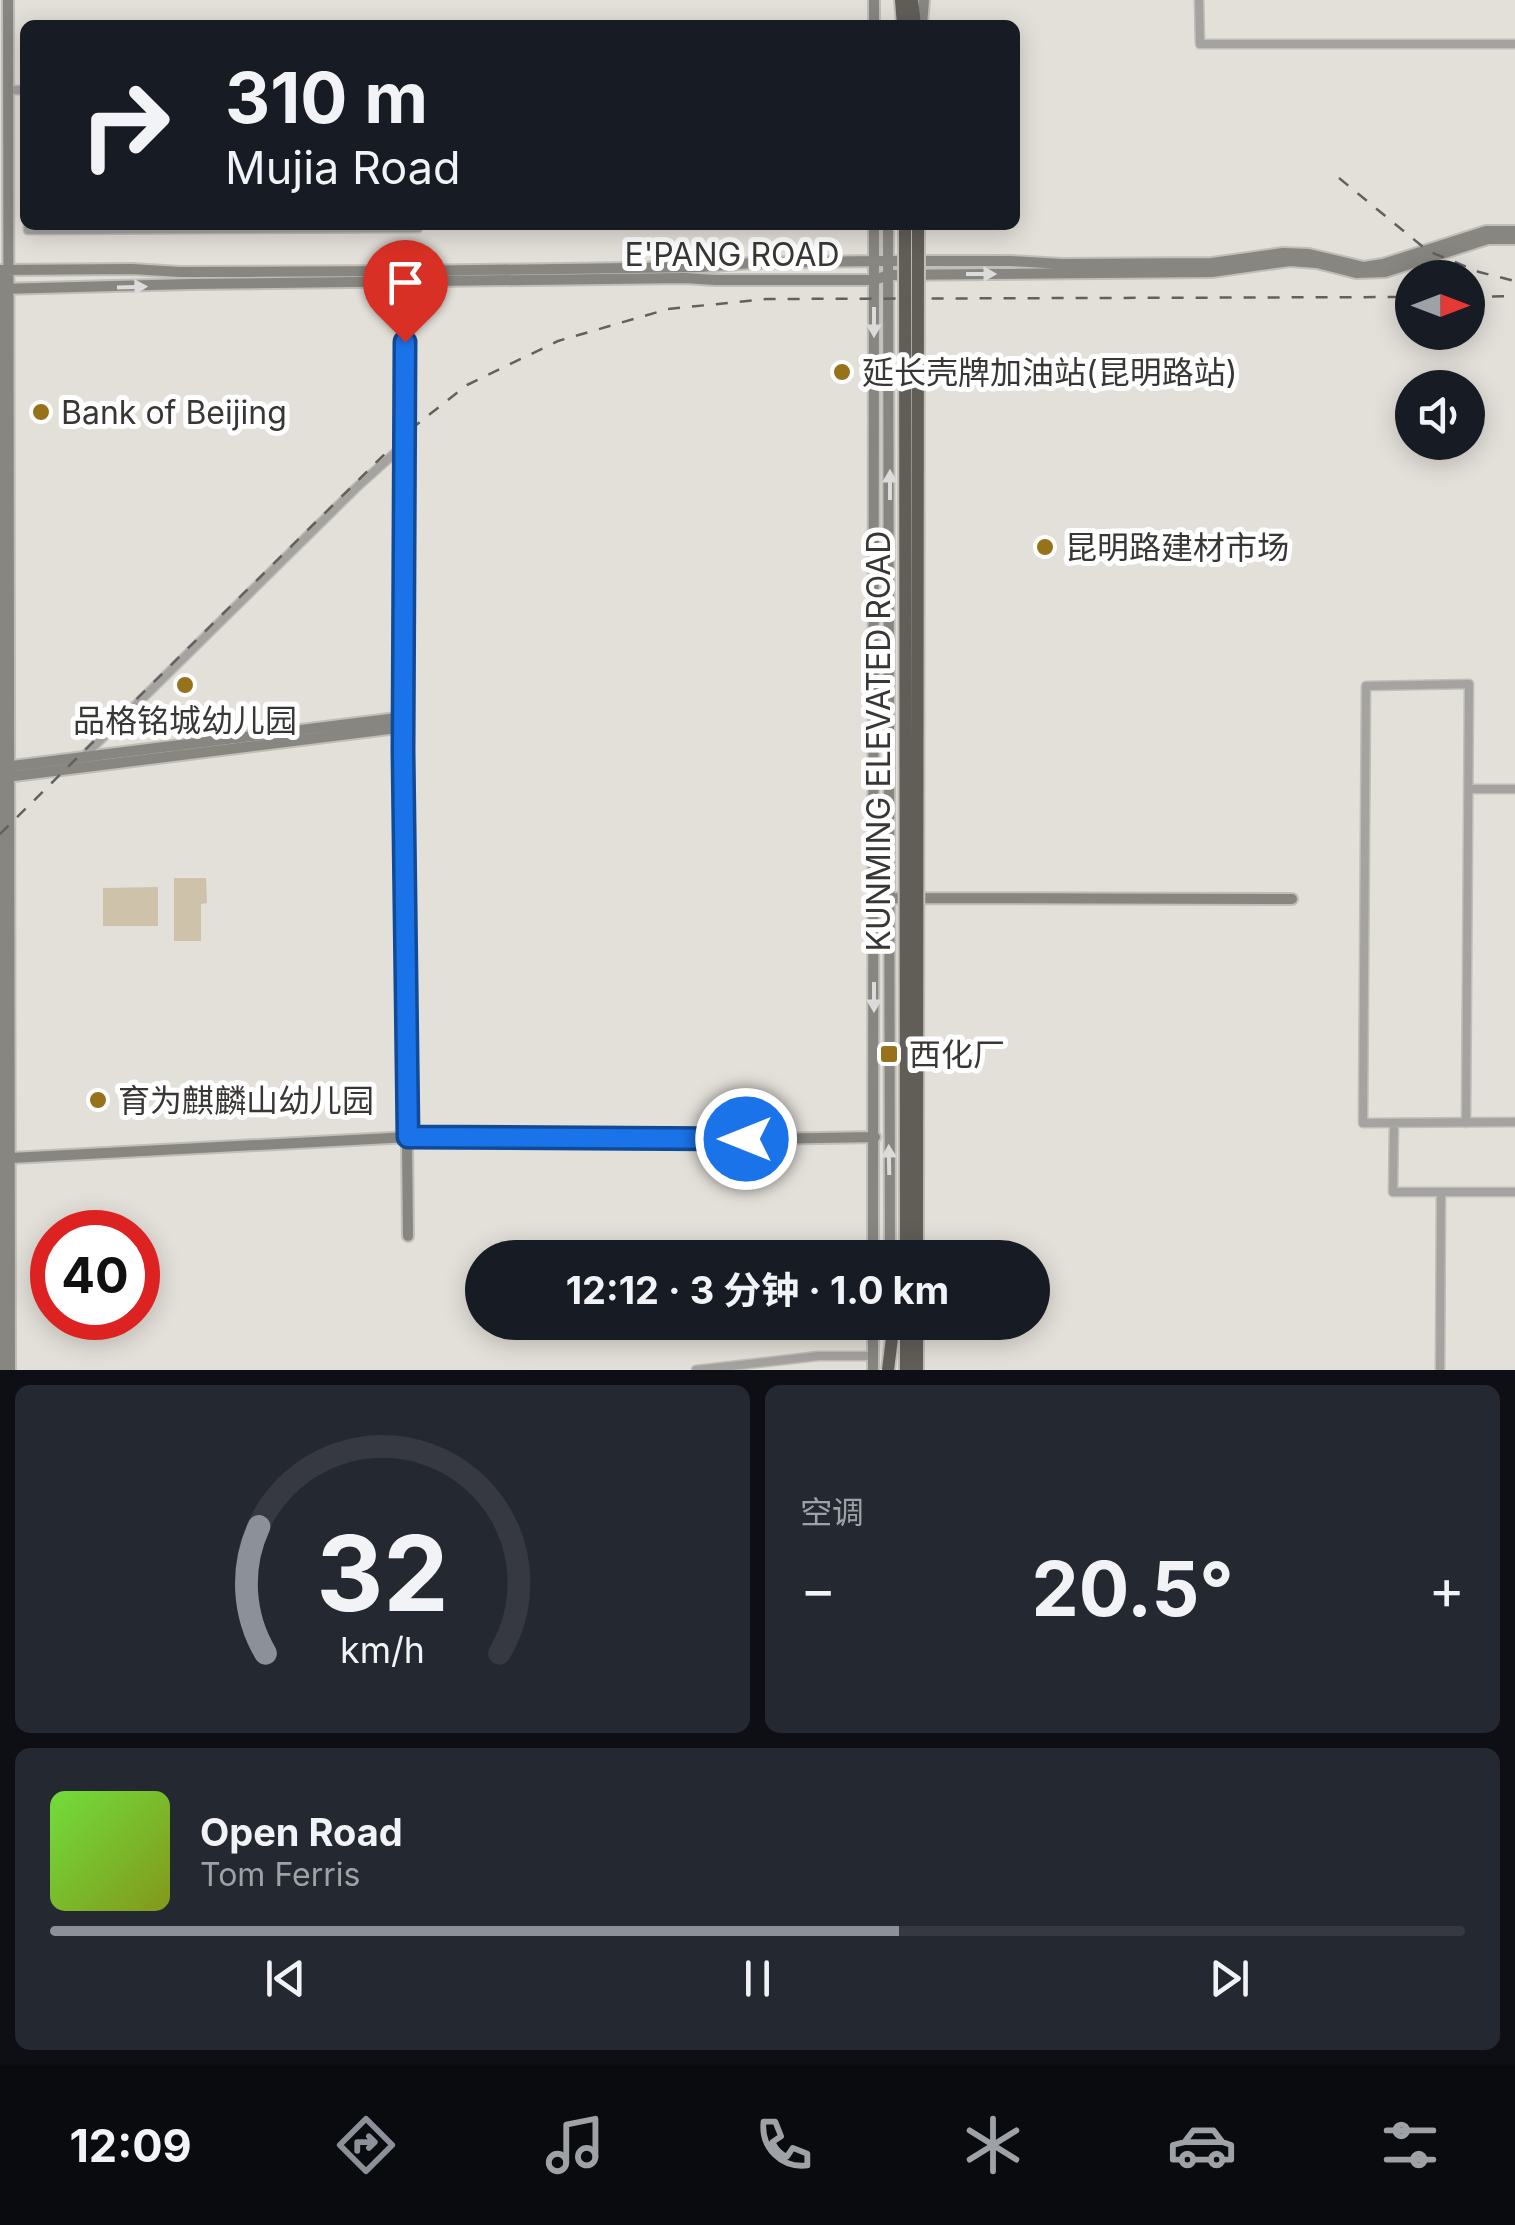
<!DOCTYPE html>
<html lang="zh">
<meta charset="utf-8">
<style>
:root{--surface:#171b24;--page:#242831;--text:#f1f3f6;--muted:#9ea1a6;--line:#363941;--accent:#8c9099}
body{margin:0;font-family:Inter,"Noto Sans SC",sans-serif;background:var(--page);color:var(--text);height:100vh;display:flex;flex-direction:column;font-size:38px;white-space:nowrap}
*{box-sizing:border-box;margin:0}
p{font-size:32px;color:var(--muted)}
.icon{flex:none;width:55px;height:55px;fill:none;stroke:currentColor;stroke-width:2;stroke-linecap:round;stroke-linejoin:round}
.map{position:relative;height:1370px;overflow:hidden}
.sheet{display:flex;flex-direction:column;gap:15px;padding:15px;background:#0d0f14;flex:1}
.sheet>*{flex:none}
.top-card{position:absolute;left:20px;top:20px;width:1000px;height:210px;border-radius:15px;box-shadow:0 5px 25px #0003;background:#171b24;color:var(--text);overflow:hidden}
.needle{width:65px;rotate:90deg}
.fabs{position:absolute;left:1395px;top:260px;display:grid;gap:20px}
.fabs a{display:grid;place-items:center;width:90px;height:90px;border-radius:50%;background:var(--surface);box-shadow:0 5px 25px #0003;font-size:50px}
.speed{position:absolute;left:30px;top:1210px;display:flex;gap:20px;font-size:50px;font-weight:700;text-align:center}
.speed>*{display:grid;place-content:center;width:130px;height:130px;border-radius:50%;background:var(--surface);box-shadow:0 5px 25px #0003;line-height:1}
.speed .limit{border:15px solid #d22;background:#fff;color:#111}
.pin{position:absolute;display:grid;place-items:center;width:85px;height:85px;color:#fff;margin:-102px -42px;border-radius:50% 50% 50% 0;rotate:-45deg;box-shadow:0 0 10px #0007}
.pin .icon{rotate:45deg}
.me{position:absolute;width:110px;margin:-55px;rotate:270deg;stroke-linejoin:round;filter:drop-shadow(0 0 8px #0008)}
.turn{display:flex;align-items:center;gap:35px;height:210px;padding:0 40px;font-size:45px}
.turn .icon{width:130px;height:130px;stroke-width:2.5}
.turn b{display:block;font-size:70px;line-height:85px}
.big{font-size:75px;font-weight:700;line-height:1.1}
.sheet .card{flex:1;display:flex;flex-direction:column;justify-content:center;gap:15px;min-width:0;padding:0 35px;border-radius:15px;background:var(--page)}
.sheet .dial{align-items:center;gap:0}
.dial svg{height:260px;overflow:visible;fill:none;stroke:var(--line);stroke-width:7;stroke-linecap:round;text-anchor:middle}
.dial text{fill:var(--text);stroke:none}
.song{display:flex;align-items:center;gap:30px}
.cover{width:120px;height:120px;border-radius:15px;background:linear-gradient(135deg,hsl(100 70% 55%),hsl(70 70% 35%))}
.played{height:10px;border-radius:5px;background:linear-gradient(90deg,var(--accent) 60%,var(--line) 60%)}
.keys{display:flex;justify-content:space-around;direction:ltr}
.heat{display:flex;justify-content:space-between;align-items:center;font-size:55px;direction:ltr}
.sheet .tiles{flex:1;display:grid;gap:15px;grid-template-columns:1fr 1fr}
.card:last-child{grid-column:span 2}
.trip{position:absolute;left:465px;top:1240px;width:585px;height:100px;border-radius:50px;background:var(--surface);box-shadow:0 5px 25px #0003;font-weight:700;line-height:100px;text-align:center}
.tab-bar{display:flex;height:160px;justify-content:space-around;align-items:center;background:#090b0e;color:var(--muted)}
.tab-bar .icon{width:70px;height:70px}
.tab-bar .current{color:var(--accent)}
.tab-bar b{font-size:45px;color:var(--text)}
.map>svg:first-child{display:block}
.garden{fill:#cec2ab}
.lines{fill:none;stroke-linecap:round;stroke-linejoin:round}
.street-casing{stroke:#c1beb8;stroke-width:11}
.secondary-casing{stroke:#c1beb8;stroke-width:14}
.highway-casing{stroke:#c1beb8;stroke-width:16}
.street{stroke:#a5a3a0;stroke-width:8}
.secondary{stroke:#888681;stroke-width:10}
.highway{stroke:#615e58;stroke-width:12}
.rail{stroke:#63615d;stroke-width:2.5;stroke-dasharray:12 12;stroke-linecap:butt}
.highway-bridge-casing{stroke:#c1beb8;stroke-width:16;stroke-linecap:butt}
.highway-bridge{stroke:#615e58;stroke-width:12}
.oneway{fill:#dbdbd9}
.route-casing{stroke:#114b97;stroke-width:25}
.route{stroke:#1a73e8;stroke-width:18}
.poi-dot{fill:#96721b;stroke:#fff;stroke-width:4}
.labels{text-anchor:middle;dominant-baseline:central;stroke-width:10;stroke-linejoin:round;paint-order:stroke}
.street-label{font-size:32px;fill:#393735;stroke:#fff}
.poi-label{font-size:32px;fill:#393735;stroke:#fff;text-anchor:start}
</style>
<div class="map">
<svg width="1515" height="1370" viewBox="0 0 1515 1370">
<rect width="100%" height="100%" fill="#e3e0d9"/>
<path class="garden" d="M 174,878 L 206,878 L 207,903 L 201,904 L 201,941 L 174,941 Z
M 158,887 L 158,926 L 103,926 L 103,888 Z"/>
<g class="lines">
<g class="street-casing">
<path id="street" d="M 1199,0 L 1200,44 L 1515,44
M 9,90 L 25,90
M 28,225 L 28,230 L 418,228 L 418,225
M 83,757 L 357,487 L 406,443
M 1469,789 L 1515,789
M 1394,1123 L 1393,1192 L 1515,1192
M 1466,1123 L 1469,684 L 1366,686 L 1363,1123 L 1515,1122
M 696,1370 L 818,1356 L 873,1356
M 1440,1370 L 1441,1192"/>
</g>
<g class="secondary-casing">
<path id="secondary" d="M 8,0 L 10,1370
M 874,0 L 874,25
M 922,25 L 924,0
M 888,225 L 890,1258
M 0,270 L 132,269 L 180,272 L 408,271 L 700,267 L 752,263 L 874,261 L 1011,261 L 1062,264 L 1212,263 L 1283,253 L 1309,254 L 1364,267 L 1383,264 L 1486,231 L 1515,231
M 0,273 L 0,1370
M 408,277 L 404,312 L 403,751 L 408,1236
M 0,289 L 190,284 L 685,278 L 715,280 L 874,280 L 889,275 L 1212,272 L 1290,261 L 1317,263 L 1356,273 L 1385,272 L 1488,239 L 1515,239
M 4,767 L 405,717
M 6,777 L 405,727
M 885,898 L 1292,899
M 11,1158 L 409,1137 L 714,1140 L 875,1137
M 873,1258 L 874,225
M 873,1370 L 873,1322"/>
</g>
<g class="highway-casing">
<path id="highway" d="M 901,0 L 903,25
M 912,0 L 915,25
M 906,1370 L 906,1322
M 917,1370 L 917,1322"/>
</g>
<use href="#street" class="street"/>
<use href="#secondary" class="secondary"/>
<use href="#highway" class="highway"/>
<path class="rail" d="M 1339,178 L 1428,251 L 1479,272 L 1515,281
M 1468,297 L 1515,296
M 0,834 L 406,433 L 467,385 L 558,341 L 668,309 L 767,299 L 1412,297"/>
<g class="highway-bridge-casing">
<path id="highway-bridge" d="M 905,225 L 906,1258
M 917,1258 L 918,225
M 888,1370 L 894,1322"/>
</g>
<use href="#highway-bridge" class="highway-bridge"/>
</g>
<defs><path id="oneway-solid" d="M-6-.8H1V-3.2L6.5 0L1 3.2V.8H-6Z" transform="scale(2.5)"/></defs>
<g class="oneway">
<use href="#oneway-solid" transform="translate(981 274)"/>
<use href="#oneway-solid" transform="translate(132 287) rotate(-2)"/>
<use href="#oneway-solid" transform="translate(874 322) rotate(90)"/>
<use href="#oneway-solid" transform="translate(890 485) rotate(-90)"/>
<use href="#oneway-solid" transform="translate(874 997) rotate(90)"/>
<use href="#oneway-solid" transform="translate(889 1160) rotate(-91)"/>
</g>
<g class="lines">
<g class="route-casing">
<path id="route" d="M 405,342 L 403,751 L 408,1137 L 746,1139"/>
</g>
<use href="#route" class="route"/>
</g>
<g class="poi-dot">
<circle cx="842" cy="372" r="10"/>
<circle cx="41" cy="412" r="10"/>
<circle cx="1045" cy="547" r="10"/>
<circle cx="185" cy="685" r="10"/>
<rect x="879" y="1044" width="20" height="20" rx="5"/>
<circle cx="98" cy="1100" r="10"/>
</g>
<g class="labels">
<g class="street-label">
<text x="732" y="254">E'PANG ROAD</text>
<text transform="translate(878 741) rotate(-90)">KUNMING ELEVATED ROAD</text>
</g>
<g class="poi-label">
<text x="862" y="372">延长壳牌加油站(昆明路站)</text>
<text x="61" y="412">Bank of Beijing</text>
<text x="1065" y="547">昆明路建材市场</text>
<text x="185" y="720" text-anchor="middle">品格铭城幼儿园</text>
<text x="909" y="1054">西化厂</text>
<text x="118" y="1100">育为麒麟山幼儿园</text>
</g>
</g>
</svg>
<div class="fabs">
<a><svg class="needle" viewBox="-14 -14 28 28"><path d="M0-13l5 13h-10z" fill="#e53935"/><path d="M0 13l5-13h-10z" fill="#9ea1a6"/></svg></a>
<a><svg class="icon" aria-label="sound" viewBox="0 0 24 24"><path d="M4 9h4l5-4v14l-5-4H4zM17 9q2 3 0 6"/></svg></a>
</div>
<div class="speed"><div class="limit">40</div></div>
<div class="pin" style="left:405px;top:342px;background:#d93025"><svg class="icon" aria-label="arrive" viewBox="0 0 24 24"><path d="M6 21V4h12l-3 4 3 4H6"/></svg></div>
<svg class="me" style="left:746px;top:1139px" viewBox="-20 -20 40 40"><circle r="17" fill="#1a73e8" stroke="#fff" stroke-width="3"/><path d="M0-11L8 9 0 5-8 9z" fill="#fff"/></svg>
<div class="trip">12:12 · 3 分钟 · 1.0 km</div>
<div class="top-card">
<div class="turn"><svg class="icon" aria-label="right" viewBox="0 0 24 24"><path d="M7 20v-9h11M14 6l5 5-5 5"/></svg><div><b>310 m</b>Mujia Road</div></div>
</div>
</div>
<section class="sheet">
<div class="tiles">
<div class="card dial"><svg viewBox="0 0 100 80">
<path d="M14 69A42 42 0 1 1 86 69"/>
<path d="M14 69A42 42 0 0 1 12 30" stroke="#8c9099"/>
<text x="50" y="56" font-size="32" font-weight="700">32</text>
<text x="50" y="72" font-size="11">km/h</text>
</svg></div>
<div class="card"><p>空调</p>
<div class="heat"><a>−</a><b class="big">20.5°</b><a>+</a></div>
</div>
<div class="card">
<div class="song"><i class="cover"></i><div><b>Open Road</b><p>Tom Ferris</p></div></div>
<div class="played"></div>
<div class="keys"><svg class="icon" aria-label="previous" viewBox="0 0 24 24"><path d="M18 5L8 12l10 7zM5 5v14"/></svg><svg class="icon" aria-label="pause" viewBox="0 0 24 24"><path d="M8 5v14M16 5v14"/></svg><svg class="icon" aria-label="next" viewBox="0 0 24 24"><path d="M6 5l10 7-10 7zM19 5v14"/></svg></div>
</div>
</div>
</section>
<nav class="tab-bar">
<b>12:09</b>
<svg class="icon current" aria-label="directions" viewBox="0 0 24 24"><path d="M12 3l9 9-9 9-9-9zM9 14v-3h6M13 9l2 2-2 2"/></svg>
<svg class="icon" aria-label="music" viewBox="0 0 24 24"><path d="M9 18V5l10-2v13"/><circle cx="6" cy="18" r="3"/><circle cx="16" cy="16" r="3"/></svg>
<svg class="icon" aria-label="phone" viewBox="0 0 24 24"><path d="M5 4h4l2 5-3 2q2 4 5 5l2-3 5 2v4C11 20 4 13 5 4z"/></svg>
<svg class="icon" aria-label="climate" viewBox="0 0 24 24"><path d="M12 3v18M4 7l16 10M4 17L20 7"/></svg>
<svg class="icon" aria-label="car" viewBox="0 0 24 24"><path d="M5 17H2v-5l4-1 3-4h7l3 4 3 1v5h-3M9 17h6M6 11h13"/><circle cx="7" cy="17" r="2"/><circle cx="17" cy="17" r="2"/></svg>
<svg class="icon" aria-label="filters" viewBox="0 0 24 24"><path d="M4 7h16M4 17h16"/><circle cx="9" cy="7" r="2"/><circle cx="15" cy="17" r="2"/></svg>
</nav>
